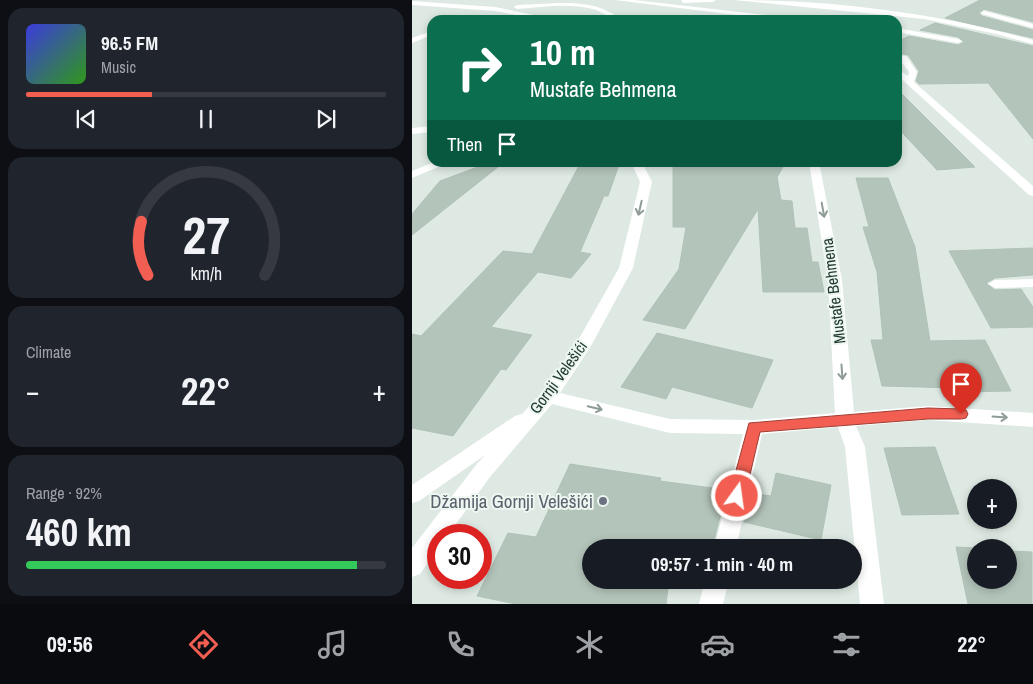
<!DOCTYPE html>
<meta charset="utf-8">
<style>
:root{--surface:#171b24;--page:#20242c;--text:#f1f3f6;--muted:#9ea1a6;--line:#363941;--accent:#f25f52}
body{margin:0;font-family:"Archivo Narrow",sans-serif;background:var(--page);color:var(--text);height:100vh;display:flex;flex-direction:column;font-size:19px;white-space:nowrap}
*{box-sizing:border-box;margin:0}
p{font-size:16px;color:var(--muted)}
.icon{flex:none;width:28px;height:28px;fill:none;stroke:currentColor;stroke-width:2;stroke-linecap:round;stroke-linejoin:round}
.map{position:relative;flex:1;overflow:hidden}
.sheet{display:flex;flex-direction:column;gap:8px;padding:8px;background:#0d0f14;width:412px}
.sheet>*{flex:none}
.guide{position:absolute;left:15px;top:15px;width:475px;height:152px;border-radius:15px;box-shadow:0 2px 8px #0003;background:#0b6e4f;color:#fff;overflow:hidden}
.tools{position:absolute;left:555px;top:479px;display:grid;gap:10px}
.tools a{display:grid;place-items:center;width:50px;height:50px;border-radius:50%;background:var(--surface);box-shadow:0 2px 8px #0003;font-size:25px}
.speed{position:absolute;left:15px;top:524px;display:flex;gap:10px;font-size:25px;font-weight:700;text-align:center}
.speed>*{display:grid;place-content:center;width:65px;height:65px;border-radius:50%;background:var(--surface);box-shadow:0 2px 8px #0003;line-height:1}
.speed .limit{border:8px solid #d22;background:#fff;color:#111}
.pin{position:absolute;display:grid;place-items:center;width:42px;height:42px;color:#fff;margin:-51px -21px;border-radius:50% 50% 50% 0;rotate:-45deg;box-shadow:0 0 5px #0007}
.pin .icon{rotate:45deg}
.me{position:absolute;width:55px;margin:-28px;rotate:14deg;stroke-linejoin:round;filter:drop-shadow(0 0 4px #0008)}
.turn{display:flex;align-items:center;gap:18px;height:105px;padding:0 20px;font-size:22px}
.turn .icon{width:65px;height:65px;stroke-width:2.5}
.turn b{display:block;font-size:35px;line-height:42px}
.then{display:flex;align-items:center;height:48px;padding:0 20px;background:#0003;gap:10px;font-size:19px}
.big{font-size:38px;font-weight:700;line-height:1.1}
.sheet .tile{flex:1;display:flex;flex-direction:column;justify-content:center;gap:8px;min-width:0;padding:0 18px;border-radius:15px;background:var(--page)}
.sheet .dial{align-items:center;gap:0}
.dial svg{height:130px;overflow:visible;fill:none;stroke:var(--line);stroke-width:7;stroke-linecap:round;text-anchor:middle}
.dial text{fill:var(--text);stroke:none}
.song{display:flex;align-items:center;gap:15px}
.cover{width:60px;height:60px;border-radius:8px;background:linear-gradient(135deg,hsl(240 70% 55%),hsl(110 70% 35%))}
.played{height:5px;border-radius:2px;background:linear-gradient(90deg,var(--accent) 35%,var(--line) 35%)}
.keys{display:flex;justify-content:space-around;direction:ltr}
.heat{display:flex;justify-content:space-between;align-items:center;font-size:28px;direction:ltr}
.charge{height:8px;border-radius:4px;background:linear-gradient(90deg,#34c759 92%,var(--line) 0)}
.trip{position:absolute;left:170px;top:539px;width:280px;height:50px;border-radius:25px;background:var(--surface);box-shadow:0 2px 8px #0003;font-weight:700;line-height:50px;text-align:center}
.menu{display:flex;height:80px;justify-content:space-around;align-items:center;background:#090b0e;color:var(--muted)}
.menu .icon{width:35px;height:35px}
.menu .current{color:var(--accent)}
.menu b{font-size:22px;color:var(--text)}
main{display:flex;flex:1;min-height:0}
.map>svg:first-child{display:block}
.building{fill:#b3c4ba;stroke:#b0c2b8}
.lines{fill:none;stroke-linecap:round;stroke-linejoin:round}
.service{fill:#fff;fill-rule:evenodd}
.minor{fill:#fff;fill-rule:evenodd}
.oneway{stroke:#8f9c96}
.route{fill:#f25f52;stroke:#9d3e35}
.worship-dot{fill:#6b7280;stroke:#edf6f0;stroke-width:2}
.labels{text-anchor:middle;dominant-baseline:central;stroke-width:4;stroke-linejoin:round;paint-order:stroke}
.street-label{font-size:16px;fill:#1f382d;stroke:#edf6f0}
.near-worship-label{font-size:19px;fill:#5b616d;stroke:#edf6f0;text-anchor:end}
</style>
<main>
<section class="sheet">
<div class="tile">
<div class="song"><i class="cover"></i><div><b>96.5 FM</b><p>Music</p></div></div>
<div class="played"></div>
<div class="keys"><svg class="icon" aria-label="previous" viewBox="0 0 24 24"><path d="M18 5L8 12l10 7zM5 5v14"/></svg><svg class="icon" aria-label="pause" viewBox="0 0 24 24"><path d="M8 5v14M16 5v14"/></svg><svg class="icon" aria-label="next" viewBox="0 0 24 24"><path d="M6 5l10 7-10 7zM19 5v14"/></svg></div>
</div>
<div class="tile dial"><svg viewBox="0 0 100 80">
<path d="M14 69A42 42 0 1 1 86 69"/>
<path d="M14 69A42 42 0 0 1 10 36" stroke="#f25f52"/>
<text x="50" y="56" font-size="32" font-weight="700">27</text>
<text x="50" y="72" font-size="11">km/h</text>
</svg></div>
<div class="tile"><p>Climate</p>
<div class="heat"><a>−</a><b class="big">22°</b><a>+</a></div>
</div>
<div class="tile"><p>Range · 92%</p><b class="big">460 km</b><div class="charge"></div></div>
</section>
<div class="map">
<svg width="621" height="604" viewBox="0 0 621 604">
<rect width="100%" height="100%" fill="#dde9e2"/>
<path class="building" d="M 568,0 L 621,0 L 621,22 L 572,9 L 567,13 L 570,16 L 621,30 L 621,38 L 533,18 Z
M 523,23 L 621,46 L 621,139 L 576,83 L 507,84 L 504,81 L 507,71 L 496,55 L 485,53 L 485,42 L 497,36 L 546,45 L 552,42 L 546,37 L 508,30 Z
M 485,89 L 563,167 L 525,170 L 485,127 Z
M 79,162 L 91,163 L 0,235 L 0,214 L 28,181 Z
M 169,162 L 208,162 L 196,196 L 192,196 L 168,252 L 179,254 L 159,278 L 126,272 L 79,327 L 120,335 L 94,370 L 89,369 L 41,436 L 0,428 L 0,334 L 9,336 L 91,251 L 120,254 Z
M 261,162 L 374,162 L 365,177 L 369,200 L 380,201 L 383,228 L 395,228 L 400,262 L 406,262 L 412,292 L 351,292 L 346,209 L 273,329 L 231,320 L 267,269 L 274,227 L 261,227 Z
M 444,178 L 476,178 L 503,247 L 518,341 L 573,340 L 599,391 L 548,392 L 547,388 L 470,386 L 459,340 L 471,340 L 465,272 L 451,227 L 457,227 Z
M 621,248 L 621,275 L 583,278 L 574,283 L 583,290 L 609,289 L 621,307 L 621,327 L 579,328 L 537,251 Z
M 245,333 L 361,360 L 340,408 L 260,387 L 254,399 L 209,387 Z
M 523,447 L 547,514 L 490,515 L 472,448 Z
M 158,464 L 249,478 L 248,481 L 315,490 L 300,548 L 179,548 L 179,580 L 257,580 L 254,604 L 104,604 L 65,596 L 96,533 L 124,537 Z
M 364,473 L 419,485 L 409,540 L 332,522 L 338,493 L 359,496 Z
M 544,547 L 564,548 L 564,580 L 596,580 L 596,551 L 620,552 L 620,604 L 556,604 Z"/>
<g class="lines">
<path class="service" d="M 621,279 L 621,287 L 583,288 L 576,284 L 583,280 Z
M 109,414 L 115,416 L 118,421 L 115,426 L 7,501 L 0,503 L 0,485 L 103,416 Z"/>
<path class="minor" d="M 203,0 L 222,0 L 381,18 L 384,20 L 364,20 Z
M 269,0 L 304,0 L 301,2 L 271,3 Z
M 322,0 C 422,0 524,13 621,40 L 621,44 L 584,34 L 512,19 Z
M 0,1 L 83,7 L 146,20 L 132,20 L 83,11 L 0,5 Z
M 148,3 C 173,3 190,5 210,20 C 198,20 192,12 181,9 C 156,3 130,7 105,9 L 102,7 L 105,5 Z
M 572,11 L 621,24 L 621,28 L 570,14 L 569,13 Z
M 485,28 L 546,39 L 550,41 L 546,43 L 485,32 Z
M 20,31 L 20,35 L 0,43 L 0,38 Z
M 485,55 L 494,56 L 505,72 L 502,82 L 621,186 L 621,196 L 617,195 L 485,75 L 485,69 L 496,76 L 497,72 L 488,60 L 485,59 Z
M 20,126 L 20,132 L 0,134 L 0,128 Z
M 22,162 L 38,162 L 0,178 L 0,171 Z
M 219,162 L 230,162 L 240,182 L 221,268 L 179,346 L 148,393 L 258,419 L 342,420 L 423,413 L 416,280 L 397,162 L 407,162 L 430,280 L 442,412 L 516,406 L 621,413 L 621,427 L 516,420 L 444,426 L 453,447 L 472,604 L 448,604 L 433,447 L 426,427 L 350,434 L 324,548 L 302,548 L 331,434 L 258,433 L 140,404 L 78,477 L 36,535 L 26,535 L 26,549 L 8,574 L 0,577 L 0,548 L 64,465 L 130,392 L 164,344 L 207,268 L 228,182 Z
M 293,580 L 317,580 L 311,604 L 287,604 Z"/>
</g>
<defs><path id="oneway-shaft" d="M-6 0H5M1.5-3L5.5 0L1.5 3" fill="none" stroke-width="1.6" stroke-linecap="round" stroke-linejoin="round" transform="scale(1.25)"/></defs>
<g class="oneway">
<use href="#oneway-shaft" transform="translate(228 208) rotate(103)"/>
<use href="#oneway-shaft" transform="translate(411 210) rotate(80)"/>
<use href="#oneway-shaft" transform="translate(430 372) rotate(86)"/>
<use href="#oneway-shaft" transform="translate(183 408) rotate(13)"/>
<use href="#oneway-shaft" transform="translate(588 417) rotate(4)"/>
</g>
<path class="route" d="M 516,408 L 549,409 L 554,410 L 556,414 L 554,418 L 549,419 L 516,419 L 348,432 L 333,496 L 331,501 L 325,503 L 320,501 L 317,496 L 337,423 Z"/>
<circle class="worship-dot" cx="191" cy="501" r="5"/>
<g class="labels">
<g class="street-label">
<text transform="translate(421 291) rotate(-97)">Mustafe Behmena</text>
<text transform="translate(146 377) rotate(-54)">Gornji Velešići</text>
</g>
<g class="near-worship-label">
<text x="181" y="501">Džamija Gornji Velešići</text>
</g>
</g>
</svg>
<div class="tools">
<a>+</a>
<a>−</a>
</div>
<div class="speed"><div class="limit">30</div></div>
<div class="pin" style="left:549px;top:414px;background:#d93025"><svg class="icon" aria-label="arrive" viewBox="0 0 24 24"><path d="M6 21V4h12l-3 4 3 4H6"/></svg></div>
<svg class="me" style="left:325px;top:496px" viewBox="-20 -20 40 40"><circle r="17" fill="#f25f52" stroke="#fff" stroke-width="3"/><path d="M0-11L8 9 0 5-8 9z" fill="#fff"/></svg>
<div class="trip">09:57 · 1 min · 40 m</div>
<div class="guide">
<div class="turn"><svg class="icon" aria-label="right" viewBox="0 0 24 24"><path d="M7 20v-9h11M14 6l5 5-5 5"/></svg><div><b>10 m</b>Mustafe Behmena</div></div>
<div class="then">Then<svg class="icon" aria-label="arrive" viewBox="0 0 24 24"><path d="M6 21V4h12l-3 4 3 4H6"/></svg></div>
</div>
</div>
</main>
<nav class="menu">
<b>09:56</b>
<svg class="icon current" aria-label="directions" viewBox="0 0 24 24"><path d="M12 3l9 9-9 9-9-9zM9 14v-3h6M13 9l2 2-2 2"/></svg>
<svg class="icon" aria-label="music" viewBox="0 0 24 24"><path d="M9 18V5l10-2v13"/><circle cx="6" cy="18" r="3"/><circle cx="16" cy="16" r="3"/></svg>
<svg class="icon" aria-label="phone" viewBox="0 0 24 24"><path d="M5 4h4l2 5-3 2q2 4 5 5l2-3 5 2v4C11 20 4 13 5 4z"/></svg>
<svg class="icon" aria-label="climate" viewBox="0 0 24 24"><path d="M12 3v18M4 7l16 10M4 17L20 7"/></svg>
<svg class="icon" aria-label="car" viewBox="0 0 24 24"><path d="M5 17H2v-5l4-1 3-4h7l3 4 3 1v5h-3M9 17h6M6 11h13"/><circle cx="7" cy="17" r="2"/><circle cx="17" cy="17" r="2"/></svg>
<svg class="icon" aria-label="filters" viewBox="0 0 24 24"><path d="M4 7h16M4 17h16"/><circle cx="9" cy="7" r="2"/><circle cx="15" cy="17" r="2"/></svg>
<b>22°</b>
</nav>
